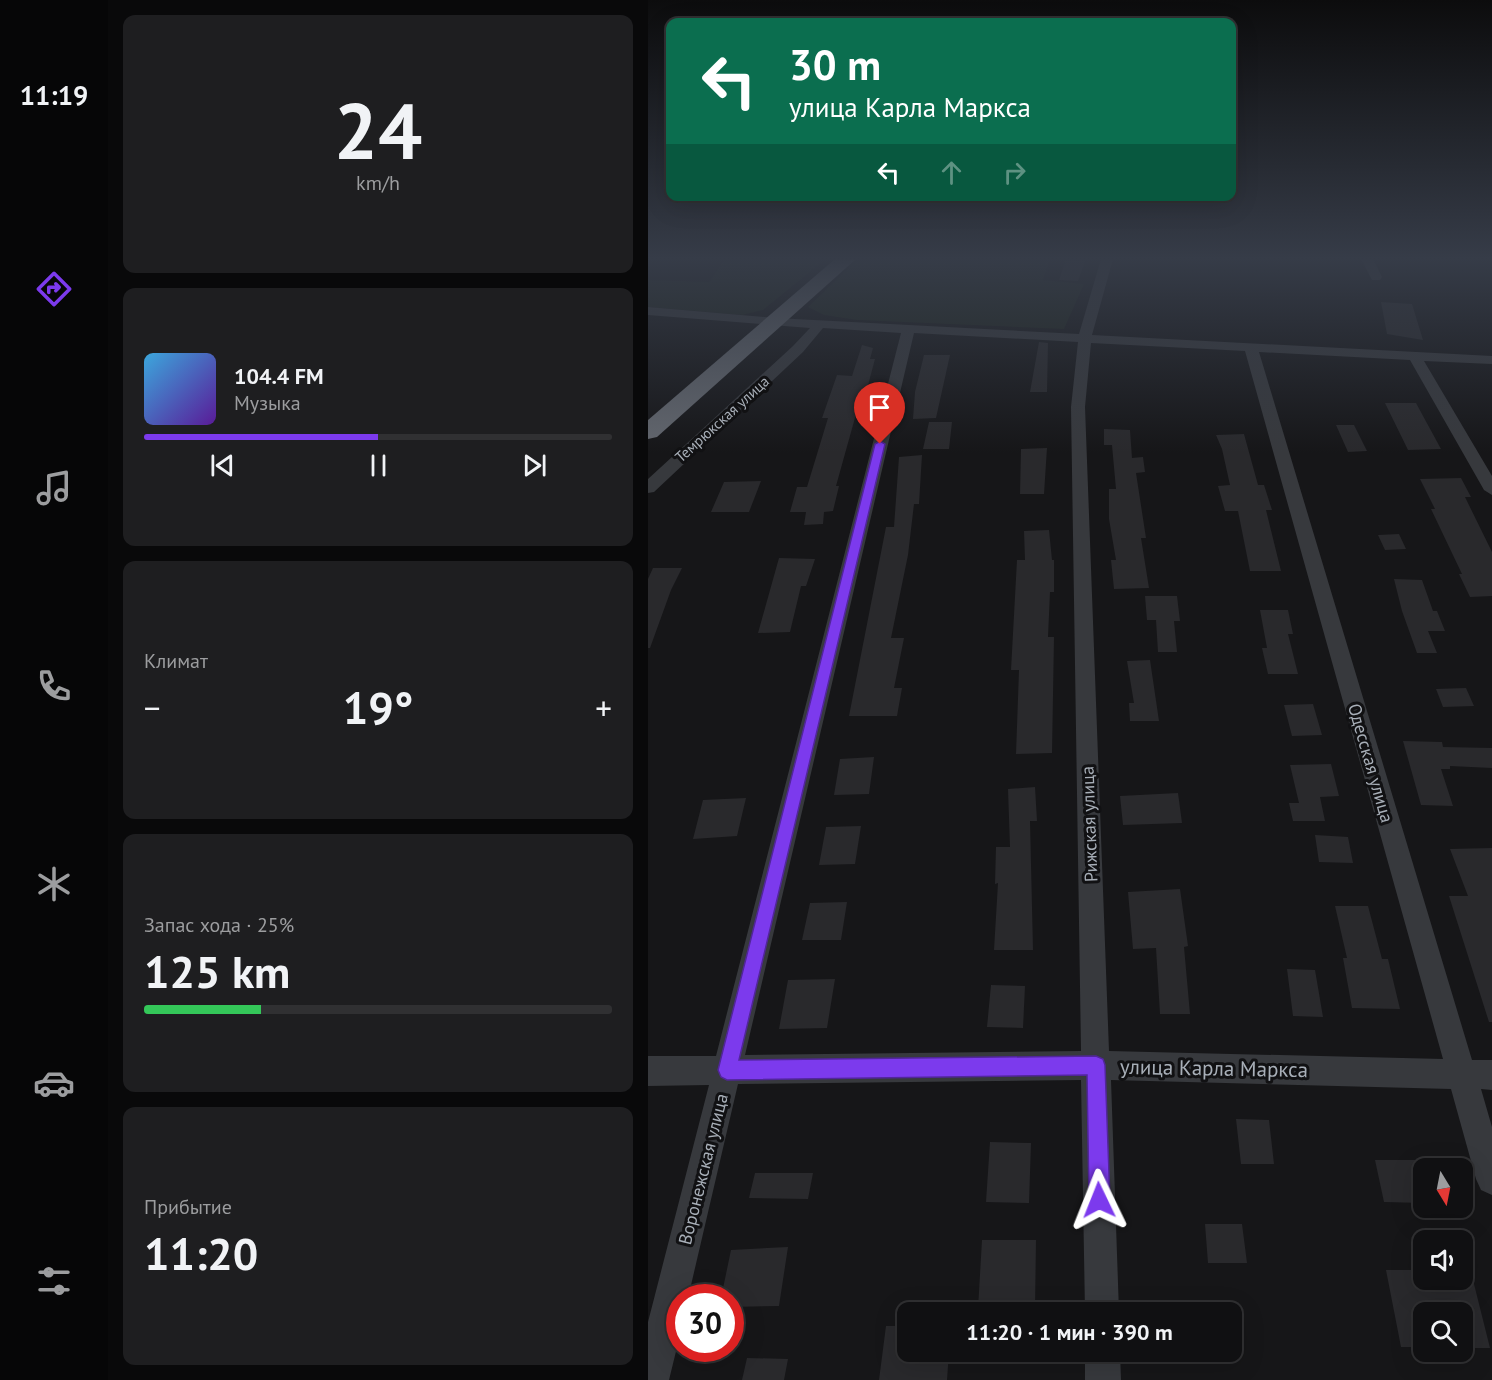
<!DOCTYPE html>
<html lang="ru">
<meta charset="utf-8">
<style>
:root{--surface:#101012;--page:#1e1e20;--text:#f1f3f6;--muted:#9c9d9f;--line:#303032;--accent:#7c3aed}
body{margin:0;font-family:"PT Sans",sans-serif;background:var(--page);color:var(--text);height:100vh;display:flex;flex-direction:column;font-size:22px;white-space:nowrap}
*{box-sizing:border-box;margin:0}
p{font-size:20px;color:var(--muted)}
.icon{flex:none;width:33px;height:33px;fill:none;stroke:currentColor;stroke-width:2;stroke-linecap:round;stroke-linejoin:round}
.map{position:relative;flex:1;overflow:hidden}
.drawer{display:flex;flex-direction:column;gap:15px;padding:15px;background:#09090a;width:540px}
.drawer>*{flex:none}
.top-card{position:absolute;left:18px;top:18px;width:570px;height:183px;border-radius:12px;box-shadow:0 6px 24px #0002,0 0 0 2px var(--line);background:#0b6e4f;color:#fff;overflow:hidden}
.needle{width:39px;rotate:170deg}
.tools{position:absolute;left:765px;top:1158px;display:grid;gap:12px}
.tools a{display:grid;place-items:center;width:60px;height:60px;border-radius:12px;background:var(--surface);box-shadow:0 6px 24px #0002,0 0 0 2px var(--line);font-size:30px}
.speed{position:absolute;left:18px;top:1284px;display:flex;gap:12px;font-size:30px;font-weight:700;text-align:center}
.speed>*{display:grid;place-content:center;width:78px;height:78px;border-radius:50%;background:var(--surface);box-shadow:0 6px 24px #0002,0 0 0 2px var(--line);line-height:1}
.speed .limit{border:9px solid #d22;background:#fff;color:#111}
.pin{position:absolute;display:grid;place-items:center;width:51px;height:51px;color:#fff;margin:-62px -26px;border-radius:50% 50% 50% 0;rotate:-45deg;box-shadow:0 0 6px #0007}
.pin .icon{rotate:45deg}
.me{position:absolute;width:66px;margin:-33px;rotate:358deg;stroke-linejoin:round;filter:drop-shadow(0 0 4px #0008)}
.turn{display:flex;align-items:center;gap:21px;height:126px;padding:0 24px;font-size:27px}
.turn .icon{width:78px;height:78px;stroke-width:2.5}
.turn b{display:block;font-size:42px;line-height:51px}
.lanes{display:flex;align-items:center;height:57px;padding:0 24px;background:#0003;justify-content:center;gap:30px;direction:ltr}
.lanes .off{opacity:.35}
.big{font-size:45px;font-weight:800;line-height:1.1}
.drawer .tile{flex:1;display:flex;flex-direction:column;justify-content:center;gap:9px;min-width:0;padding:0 21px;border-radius:12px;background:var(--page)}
.drawer .dial{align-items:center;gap:0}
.dial b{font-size:78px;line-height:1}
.song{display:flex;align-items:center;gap:18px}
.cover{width:72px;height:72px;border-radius:9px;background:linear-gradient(135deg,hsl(200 70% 55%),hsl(270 70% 35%))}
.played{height:6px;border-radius:3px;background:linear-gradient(90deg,var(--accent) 50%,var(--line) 50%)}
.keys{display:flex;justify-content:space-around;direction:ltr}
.heat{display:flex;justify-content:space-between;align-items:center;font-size:33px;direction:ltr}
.charge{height:9px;border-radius:4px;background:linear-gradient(90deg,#34c759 25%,var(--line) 0)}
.trip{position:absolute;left:249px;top:1302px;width:345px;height:60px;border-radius:12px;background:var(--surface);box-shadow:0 6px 24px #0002,0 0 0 2px var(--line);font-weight:800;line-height:60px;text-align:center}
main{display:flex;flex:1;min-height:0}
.menu{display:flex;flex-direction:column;width:108px;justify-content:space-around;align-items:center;background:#060607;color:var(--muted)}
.menu .icon{width:42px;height:42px}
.menu .current{color:var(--accent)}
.menu b{font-size:27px;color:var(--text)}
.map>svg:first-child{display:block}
.green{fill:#1c231c}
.building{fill:#29292c}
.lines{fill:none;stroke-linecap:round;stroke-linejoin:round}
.street{fill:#37393d;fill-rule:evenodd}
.highway{fill:#63676e;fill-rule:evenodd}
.route{fill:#7c3aed;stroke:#51269a;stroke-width:1.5}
.labels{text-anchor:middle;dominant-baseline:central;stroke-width:6;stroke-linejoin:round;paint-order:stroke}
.far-street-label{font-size:15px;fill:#a8afb8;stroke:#111113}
.street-label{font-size:18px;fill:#a8afb8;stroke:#111113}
.near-street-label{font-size:21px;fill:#a8afb8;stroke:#111113}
</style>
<main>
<nav class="menu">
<b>11:19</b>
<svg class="icon current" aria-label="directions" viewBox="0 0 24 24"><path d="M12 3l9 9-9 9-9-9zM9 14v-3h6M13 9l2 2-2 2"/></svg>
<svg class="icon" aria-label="music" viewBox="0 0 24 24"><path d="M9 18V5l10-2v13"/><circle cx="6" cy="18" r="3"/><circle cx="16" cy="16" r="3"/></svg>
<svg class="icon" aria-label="phone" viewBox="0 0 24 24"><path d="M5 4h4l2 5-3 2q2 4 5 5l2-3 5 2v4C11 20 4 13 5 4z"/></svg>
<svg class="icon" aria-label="climate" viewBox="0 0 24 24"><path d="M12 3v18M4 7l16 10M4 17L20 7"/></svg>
<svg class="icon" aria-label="car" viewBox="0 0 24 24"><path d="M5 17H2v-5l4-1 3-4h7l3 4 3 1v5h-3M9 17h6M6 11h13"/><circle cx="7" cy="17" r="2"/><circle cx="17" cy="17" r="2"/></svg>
<svg class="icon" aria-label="filters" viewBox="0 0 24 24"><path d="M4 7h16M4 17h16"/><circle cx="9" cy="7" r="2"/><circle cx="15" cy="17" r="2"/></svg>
</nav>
<section class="drawer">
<div class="tile dial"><b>24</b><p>km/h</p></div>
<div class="tile">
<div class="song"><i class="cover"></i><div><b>104.4 FM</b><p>Музыка</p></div></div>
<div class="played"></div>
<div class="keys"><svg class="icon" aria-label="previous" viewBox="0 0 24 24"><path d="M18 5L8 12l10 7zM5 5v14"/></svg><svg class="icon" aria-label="pause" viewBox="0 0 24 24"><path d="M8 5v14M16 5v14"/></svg><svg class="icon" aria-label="next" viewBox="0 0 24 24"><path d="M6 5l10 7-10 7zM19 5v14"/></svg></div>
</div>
<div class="tile"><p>Климат</p>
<div class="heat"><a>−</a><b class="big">19°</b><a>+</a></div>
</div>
<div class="tile"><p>Запас хода · 25%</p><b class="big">125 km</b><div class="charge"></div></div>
<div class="tile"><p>Прибытие</p><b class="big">11:20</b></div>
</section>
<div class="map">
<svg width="844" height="1380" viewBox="0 0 844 1380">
<rect width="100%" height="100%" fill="#161618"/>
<path class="green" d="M 77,259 L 178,259 L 115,310 L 94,315 L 0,307 L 0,280 L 61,282 Z
M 210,259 L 402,259 L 395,280 L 436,284 L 416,329 L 209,320 L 176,315 L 160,307 Z"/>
<path class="building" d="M 418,259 L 438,259 L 430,281 L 411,280 Z
M 733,302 L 764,304 L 775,340 L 739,334 Z
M 391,342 L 400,343 L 399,392 L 382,392 Z
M 214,345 L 225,348 L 222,359 L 227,359 L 219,389 L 215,389 L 188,486 L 191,486 L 185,511 L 176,512 L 175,524 L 156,525 L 158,512 L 142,512 L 149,487 L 159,487 L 180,418 L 174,418 L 189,375 L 204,376 Z
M 276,355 L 302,355 L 288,418 L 265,419 L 267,392 Z
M 737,403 L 768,403 L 793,449 L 760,450 Z
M 281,422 L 304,422 L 301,449 L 275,449 Z
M 688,425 L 706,425 L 719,451 L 700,452 Z
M 456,429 L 482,430 L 484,458 L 495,457 L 497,472 L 488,473 L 498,538 L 493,538 L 501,588 L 466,589 L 463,560 L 468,560 L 461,519 L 461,489 L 468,489 L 464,445 L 456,445 Z
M 596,434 L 610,485 L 616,485 L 624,510 L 618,510 L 633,571 L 602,571 L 590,511 L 577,511 L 570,486 L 582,485 L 574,449 L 568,435 Z
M 399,448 L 396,494 L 372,494 L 373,449 Z
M 274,455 L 271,504 L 266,504 L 260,555 L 243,638 L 256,638 L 246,688 L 254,688 L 249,716 L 201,716 L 238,527 L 246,527 L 251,457 Z
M 813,478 L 823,497 L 817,497 L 844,552 L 844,596 L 822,597 L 811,574 L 814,574 L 783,509 L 787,509 L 772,479 Z
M 113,481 L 101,512 L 63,512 L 76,482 Z
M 401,530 L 404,560 L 406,560 L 406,592 L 402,592 L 400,637 L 406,637 L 404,753 L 368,754 L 371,670 L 363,670 L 369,560 L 377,560 L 376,531 Z
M 751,534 L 758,549 L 737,550 L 730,535 Z
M 131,558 L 167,559 L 158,586 L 153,586 L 142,632 L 110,633 Z
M 5,568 L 34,568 L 23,590 L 2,648 L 0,648 L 0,579 Z
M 746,579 L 774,580 L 785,611 L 789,611 L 797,631 L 780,631 L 789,653 L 769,653 L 754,611 Z
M 497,596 L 529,596 L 532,621 L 526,621 L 529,652 L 510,652 L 508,620 L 499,620 Z
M 612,610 L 640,610 L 645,634 L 640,634 L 650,674 L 620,674 L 614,648 L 619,648 Z
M 502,660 L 511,721 L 482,721 L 481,703 L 486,703 L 479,661 Z
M 818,688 L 826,706 L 795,707 L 788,689 Z
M 665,704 L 674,735 L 644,736 L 636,705 Z
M 755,741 L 794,742 L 795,747 L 844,748 L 844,768 L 802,766 L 802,769 L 793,769 L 805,806 L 773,805 Z
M 226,757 L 221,794 L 186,795 L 192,759 Z
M 683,764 L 691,796 L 672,797 L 677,821 L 645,821 L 641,803 L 651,803 L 642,765 Z
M 387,787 L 389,821 L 382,821 L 385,950 L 346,950 L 350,883 L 347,884 L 348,847 L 362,847 L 360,789 Z
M 530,793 L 534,823 L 475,825 L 472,796 Z
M 98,798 L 89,836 L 45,839 L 55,800 Z
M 213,826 L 207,864 L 171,865 L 178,827 Z
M 667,835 L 700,837 L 705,863 L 671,862 Z
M 844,848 L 844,1022 L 841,1022 L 801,896 L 820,896 L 802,849 Z
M 532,889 L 540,946 L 536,947 L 542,1014 L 512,1014 L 508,948 L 485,949 L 480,892 Z
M 199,902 L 193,940 L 154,940 L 162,903 Z
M 687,906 L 720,906 L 734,959 L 740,959 L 752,1009 L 704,1008 L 695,958 L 699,958 Z
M 639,969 L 667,970 L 675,1017 L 645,1016 Z
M 187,979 L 179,1028 L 131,1029 L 140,980 Z
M 343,985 L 377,986 L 375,1028 L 339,1027 Z
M 588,1119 L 621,1120 L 626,1164 L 593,1164 Z
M 342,1142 L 383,1143 L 381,1203 L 338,1202 Z
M 727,1160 L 776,1160 L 776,1203 L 736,1202 Z
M 107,1173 L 165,1173 L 160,1199 L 101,1198 Z
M 557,1224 L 594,1224 L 599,1263 L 560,1263 Z
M 334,1240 L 388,1240 L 387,1309 L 330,1309 Z
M 140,1247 L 131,1306 L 82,1307 L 82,1298 L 73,1298 L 83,1250 Z
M 738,1270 L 776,1270 L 776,1280 L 825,1280 L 842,1348 L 814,1348 L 814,1312 L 776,1312 L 776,1347 L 753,1347 Z
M 238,1326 L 260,1326 L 260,1352 L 301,1352 L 299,1380 L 231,1380 Z
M 99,1358 L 140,1359 L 136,1380 L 94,1380 Z"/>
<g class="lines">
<path class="street" d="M 453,259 L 465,259 L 444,335 L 844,356 L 844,364 L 776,361 L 844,476 L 844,495 L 836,490 L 762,360 L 611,352 L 824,1060 L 844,1060 L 844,1090 L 833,1089 L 844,1127 L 844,1195 L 833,1190 L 828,1179 L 803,1089 L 463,1080 L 471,1312 L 437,1312 L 433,1080 L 90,1084 L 40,1298 L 32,1298 L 32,1335 L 21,1380 L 0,1380 L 0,1322 L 61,1085 L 0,1086 L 0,1056 L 68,1056 L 253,333 L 175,328 L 155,352 L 6,492 L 0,493 L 0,479 L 145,346 L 162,328 L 0,315 L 0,307 L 128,318 L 431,334 ZM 266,333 L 430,342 L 423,407 L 433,1051 L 97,1055 ZM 443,343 L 597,351 L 795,1059 L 461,1051 L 437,407 Z
M 713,259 L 725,259 L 734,277 L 732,280 L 724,280 Z
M 437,1352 L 472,1352 L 473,1380 L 437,1380 Z"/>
<path class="highway" d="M 187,259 L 208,259 L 9,437 L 0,439 L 0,420 Z"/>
</g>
<linearGradient id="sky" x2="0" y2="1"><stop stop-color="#0c0c0d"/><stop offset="0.57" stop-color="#363c48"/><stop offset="1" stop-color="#363c48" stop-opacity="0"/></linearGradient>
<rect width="844" height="453" fill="url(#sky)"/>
<path class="route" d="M 232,441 L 237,444 L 91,1060 L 448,1056 L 455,1059 L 457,1065 L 462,1200 L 459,1207 L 451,1211 L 444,1207 L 441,1200 L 439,1075 L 79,1080 L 73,1077 L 70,1070 L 227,444 Z"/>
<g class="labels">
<g class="far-street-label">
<text transform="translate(74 419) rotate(-42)">Темрюкская улица</text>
</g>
<g class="street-label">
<text transform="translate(723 763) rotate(74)">Одесская улица</text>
<text transform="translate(441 824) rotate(-92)">Рижская улица</text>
<text transform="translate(55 1169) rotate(-76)">Воронежская улица</text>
</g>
<g class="near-street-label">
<text transform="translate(566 1068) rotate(1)">улица Карла Маркса</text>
</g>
</g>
</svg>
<div class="tools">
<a><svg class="needle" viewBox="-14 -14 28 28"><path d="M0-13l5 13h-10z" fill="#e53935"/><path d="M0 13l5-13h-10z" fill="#9c9d9f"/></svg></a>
<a><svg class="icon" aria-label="sound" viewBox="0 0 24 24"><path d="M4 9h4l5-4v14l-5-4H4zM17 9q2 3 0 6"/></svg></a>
<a><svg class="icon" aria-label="search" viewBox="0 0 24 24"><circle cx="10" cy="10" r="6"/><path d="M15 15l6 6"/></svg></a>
</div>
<div class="speed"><div class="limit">30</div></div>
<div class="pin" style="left:232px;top:444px;background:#d93025"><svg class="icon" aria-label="arrive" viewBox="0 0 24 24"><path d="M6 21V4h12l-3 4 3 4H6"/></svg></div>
<svg class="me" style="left:451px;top:1200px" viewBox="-20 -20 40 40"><path d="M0-17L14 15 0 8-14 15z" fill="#7c3aed" stroke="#fff" stroke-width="4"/></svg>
<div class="trip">11:20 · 1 мин · 390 m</div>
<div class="top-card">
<div class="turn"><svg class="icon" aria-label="left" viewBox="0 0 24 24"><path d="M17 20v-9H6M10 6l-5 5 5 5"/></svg><div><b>30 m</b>улица Карла Маркса</div></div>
<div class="lanes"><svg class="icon" aria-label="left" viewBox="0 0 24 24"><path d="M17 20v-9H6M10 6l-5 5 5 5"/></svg><svg class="icon off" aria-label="ahead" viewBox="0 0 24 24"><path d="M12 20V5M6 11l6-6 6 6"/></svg><svg class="icon off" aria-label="right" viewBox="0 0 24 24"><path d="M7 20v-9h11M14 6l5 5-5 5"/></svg></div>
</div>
</div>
</main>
